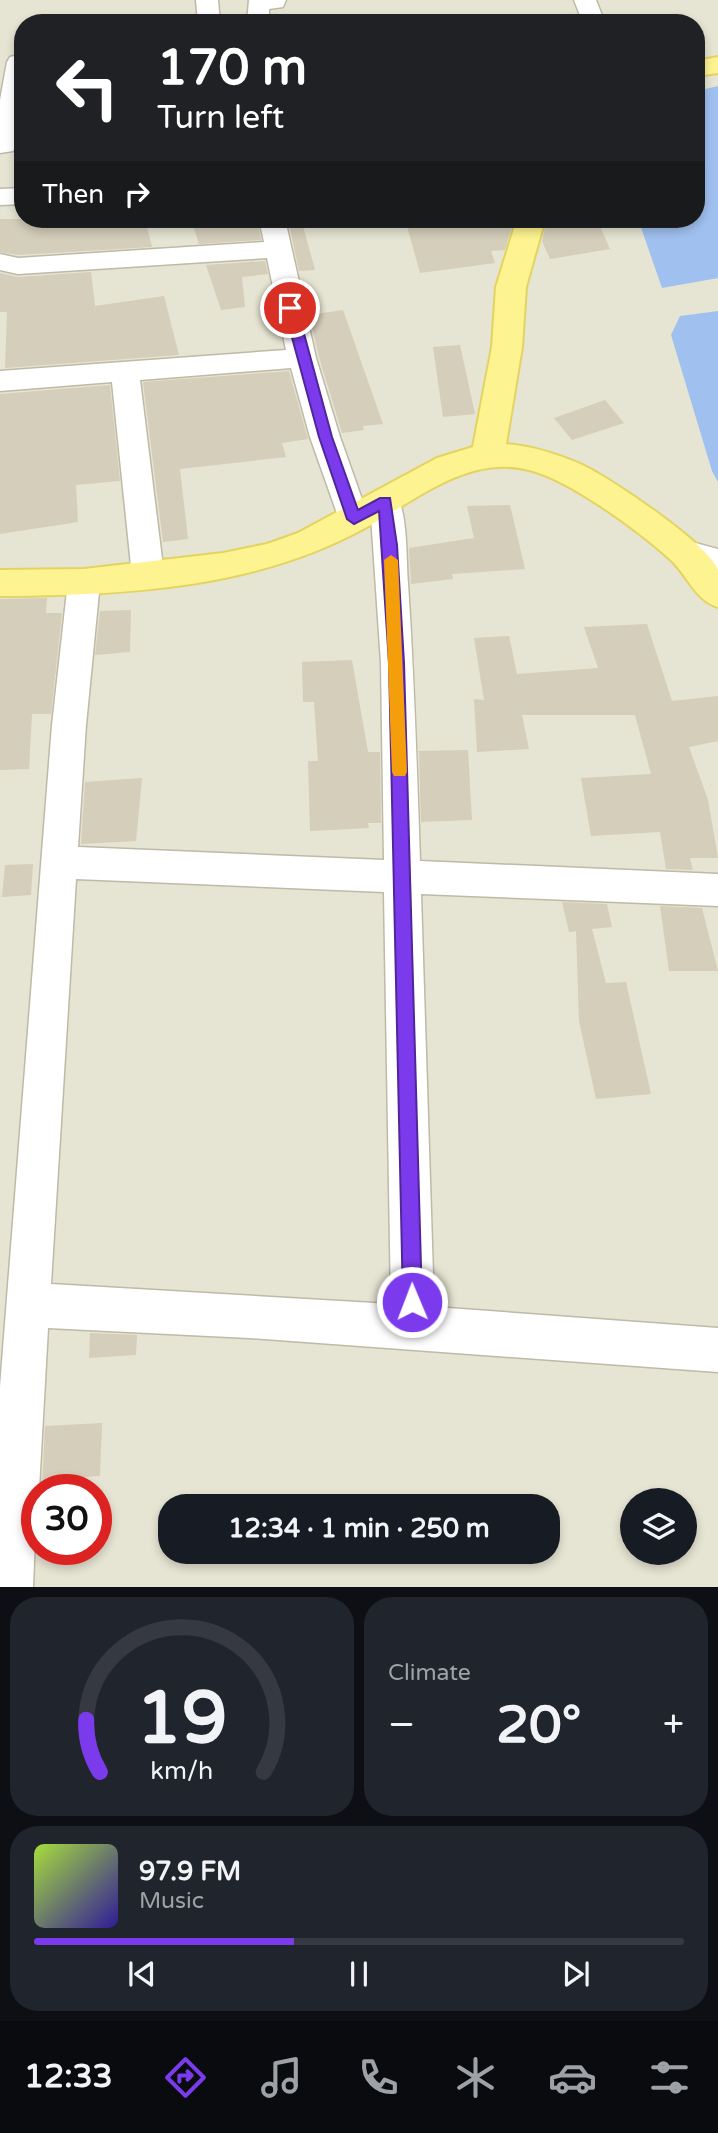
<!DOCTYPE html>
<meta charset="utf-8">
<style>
:root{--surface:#171b24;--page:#20242c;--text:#f1f3f6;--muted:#9ea1a6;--line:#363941;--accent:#7c3aed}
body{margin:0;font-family:"Varela Round",sans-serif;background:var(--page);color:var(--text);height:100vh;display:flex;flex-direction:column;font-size:26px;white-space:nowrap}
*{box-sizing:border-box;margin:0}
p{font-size:23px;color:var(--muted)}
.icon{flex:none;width:38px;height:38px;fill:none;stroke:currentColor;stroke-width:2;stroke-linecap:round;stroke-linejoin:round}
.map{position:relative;height:1587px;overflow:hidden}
.drawer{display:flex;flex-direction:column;gap:10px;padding:10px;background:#0d0f14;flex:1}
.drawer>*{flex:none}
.banner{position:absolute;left:14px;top:14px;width:691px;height:214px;border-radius:28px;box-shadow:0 4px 10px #0003;background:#202124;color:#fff;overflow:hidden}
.controls{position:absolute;left:620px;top:1488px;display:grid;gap:14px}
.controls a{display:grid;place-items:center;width:77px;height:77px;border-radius:50%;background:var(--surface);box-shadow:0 4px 10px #0003;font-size:35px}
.speed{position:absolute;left:21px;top:1474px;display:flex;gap:14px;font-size:35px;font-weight:700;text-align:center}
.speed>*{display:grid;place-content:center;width:91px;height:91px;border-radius:50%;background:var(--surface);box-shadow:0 4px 10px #0003;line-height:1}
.speed .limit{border:10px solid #d22;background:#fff;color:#111}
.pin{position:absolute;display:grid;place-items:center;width:60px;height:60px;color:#fff;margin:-30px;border:4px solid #fff;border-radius:50%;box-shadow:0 2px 7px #0007}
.me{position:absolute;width:77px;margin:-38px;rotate:359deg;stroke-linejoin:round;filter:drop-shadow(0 0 5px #0008)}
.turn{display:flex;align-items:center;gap:24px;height:147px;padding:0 28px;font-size:32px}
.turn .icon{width:91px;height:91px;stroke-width:2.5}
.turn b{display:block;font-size:49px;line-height:60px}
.then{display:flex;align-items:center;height:66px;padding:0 28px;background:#0003;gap:14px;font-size:26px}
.big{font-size:52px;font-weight:800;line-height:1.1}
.drawer .card{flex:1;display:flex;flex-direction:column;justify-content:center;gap:10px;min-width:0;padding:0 24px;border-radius:28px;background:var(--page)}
.drawer .dial{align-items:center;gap:0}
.dial svg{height:182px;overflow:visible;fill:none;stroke:var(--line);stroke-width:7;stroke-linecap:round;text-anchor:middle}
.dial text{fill:var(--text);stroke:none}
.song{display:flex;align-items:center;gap:21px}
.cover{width:84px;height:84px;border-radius:10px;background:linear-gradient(135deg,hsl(80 70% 55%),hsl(250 70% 35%))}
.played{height:7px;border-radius:4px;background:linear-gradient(90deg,var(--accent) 40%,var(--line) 40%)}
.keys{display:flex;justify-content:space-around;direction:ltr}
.heat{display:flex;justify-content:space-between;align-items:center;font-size:38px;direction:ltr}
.drawer .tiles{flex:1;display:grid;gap:10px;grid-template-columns:1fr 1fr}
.card:last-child{grid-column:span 2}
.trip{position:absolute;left:158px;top:1494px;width:402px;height:70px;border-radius:28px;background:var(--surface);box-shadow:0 4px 10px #0003;font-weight:800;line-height:70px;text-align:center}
.tabs{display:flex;height:112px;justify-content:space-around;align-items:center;background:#090b0e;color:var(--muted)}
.tabs .icon{width:49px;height:49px}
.tabs .selected{color:var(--accent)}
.tabs b{font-size:32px;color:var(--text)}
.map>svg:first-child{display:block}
.residential{fill:#e6e4d2;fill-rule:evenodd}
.water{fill:#a0c1f0}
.building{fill:#d4ceba}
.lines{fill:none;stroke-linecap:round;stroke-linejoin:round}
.minor-casing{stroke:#bebaa7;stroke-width:3}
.major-casing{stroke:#e3d461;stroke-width:4}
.minor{fill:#fff;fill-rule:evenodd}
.major{fill:#fef391;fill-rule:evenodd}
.route{fill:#7c3aed;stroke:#51269a;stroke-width:2}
.slow{fill:#f59e0b}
</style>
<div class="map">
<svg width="718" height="1587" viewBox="0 0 718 1587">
<rect width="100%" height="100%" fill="#f2f1e4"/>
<path class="residential" d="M 0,0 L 718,0 L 718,1587 L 0,1587 ZM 23,23 L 696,23 L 696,219 L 23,219 ZM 37,1489 L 96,1489 L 96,1549 L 37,1549 ZM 632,1500 L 684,1500 L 684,1552 L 632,1552 ZM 170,1507 L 548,1507 L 548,1552 L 170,1552 Z"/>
<path class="water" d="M 718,86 L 718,278 L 662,288 L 638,219 L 696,219 L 697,91 Z
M 718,311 L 718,482 L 712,471 L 671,335 L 680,316 Z"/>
<path class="building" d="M 0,219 L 145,219 L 152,247 L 18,255 L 0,252 Z
M 191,219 L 257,219 L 261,240 L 199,244 Z
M 288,219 L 301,219 L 315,270 L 299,271 Z
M 405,219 L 505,219 L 512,226 L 505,250 L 491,251 L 495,263 L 420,273 Z
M 591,221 L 592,225 L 599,224 L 610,249 L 550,259 L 542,241 L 545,227 Z
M 265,261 L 268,274 L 242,277 L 245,307 L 221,310 L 206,265 Z
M 91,272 L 95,306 L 164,296 L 179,355 L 5,368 L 7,312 L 0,312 L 0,273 L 18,277 Z
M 343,310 L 383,424 L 363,426 L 364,430 L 342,433 L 319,357 L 309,315 Z
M 460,345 L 475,414 L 443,417 L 433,347 Z
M 289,371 L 308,439 L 282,443 L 286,457 L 180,469 L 188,539 L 163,542 L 143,382 Z
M 110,385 L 120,481 L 76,485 L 78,522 L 0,534 L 0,394 Z
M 605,400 L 624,423 L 572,440 L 554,418 Z
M 510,505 L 525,569 L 452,574 L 453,579 L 411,584 L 409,548 L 474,538 L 467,506 Z
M 47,598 L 46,613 L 62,613 L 51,714 L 32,714 L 29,769 L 0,770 L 0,599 Z
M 131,610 L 130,652 L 95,655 L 100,611 Z
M 647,624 L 672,701 L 718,696 L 718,741 L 689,747 L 708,800 L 718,858 L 690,858 L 693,870 L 666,869 L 660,832 L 591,836 L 581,778 L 651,774 L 635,715 L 522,715 L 529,749 L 477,752 L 474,699 L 484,700 L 474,638 L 509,636 L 517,674 L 598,668 L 584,627 Z
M 352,660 L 368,752 L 380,752 L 381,823 L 368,823 L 369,828 L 310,831 L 308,761 L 318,761 L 314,702 L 303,702 L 302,662 Z
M 468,750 L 472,820 L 421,822 L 419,751 Z
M 142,778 L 136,841 L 81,844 L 85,782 Z
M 33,864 L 31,895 L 2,897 L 5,865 Z
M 562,902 L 607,904 L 612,927 L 592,929 L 606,983 L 626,982 L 651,1094 L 596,1099 L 579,1021 L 576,931 L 569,932 Z
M 660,906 L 702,908 L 718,971 L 669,971 Z
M 90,1333 L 137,1335 L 136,1355 L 89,1358 Z
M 102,1423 L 100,1476 L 83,1477 L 84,1489 L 42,1489 L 45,1426 Z"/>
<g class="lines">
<g class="minor-casing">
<path id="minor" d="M 196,0 L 218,0 L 220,23 L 198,23 Z
M 249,0 L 286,0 L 283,7 L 269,9 L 269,23 L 247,23 Z
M 574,0 L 596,0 L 605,23 L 583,23 Z
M 18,55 L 23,56 L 23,104 L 16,146 L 13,151 L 0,153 L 0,100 L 7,62 L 10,57 Z
M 23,188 L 23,204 L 0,205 L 0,189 Z
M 259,219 L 285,219 L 316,358 L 340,437 L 369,519 L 365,527 L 354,530 L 343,527 L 339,519 L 310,437 L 291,368 L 140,380 L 164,575 L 159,584 L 148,587 L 137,584 L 132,575 L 112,382 L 0,391 L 0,371 L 286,350 L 267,258 L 18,274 L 0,270 L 0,254 L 18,258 L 264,242 Z
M 385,490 L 396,493 C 408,515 406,558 408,583 C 414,675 417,768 420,861 L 718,874 L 718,906 L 421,894 L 434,1307 L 718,1328 L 718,1372 L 249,1338 L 48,1328 L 39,1489 L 37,1489 L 33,1587 L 0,1587 L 0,1387 L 52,725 L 68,582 L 73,573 L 84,570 L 95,573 L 100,582 L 86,725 L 78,847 L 384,860 L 381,663 L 370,501 L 374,493 ZM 76,879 L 384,892 L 391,1304 L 51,1284 Z
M 684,540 L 718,549 L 718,573 L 673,560 L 669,552 L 673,544 Z"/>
</g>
<g class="major-casing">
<path id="major" d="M 718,57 L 718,73 L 696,76 L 696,61 Z
M 517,219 L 545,219 L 526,287 L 522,347 L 506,444 C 531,446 554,453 578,463 C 605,474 710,545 718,570 C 718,580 718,597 718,607 C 695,600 688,576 671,560 C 639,531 570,480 529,470 C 468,454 415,501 365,528 C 254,589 124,595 0,596 L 0,570 L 84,569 L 223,553 L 267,544 L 298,533 L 437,458 L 473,447 L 492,347 L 496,287 Z"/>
</g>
<use href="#minor" class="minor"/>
<use href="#major" class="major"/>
</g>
<path class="route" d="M 290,304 L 297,308 L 332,437 L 358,510 L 380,498 L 390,498 L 397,545 L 404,663 L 422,1302 L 419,1309 L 412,1312 L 405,1309 L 403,1302 L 389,663 L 379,511 L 354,524 L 347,519 L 319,437 L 284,308 Z"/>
<path class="slow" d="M 391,555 L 398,560 L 407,772 L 405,776 L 394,776 L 392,772 L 384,560 Z"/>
</svg>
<div class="controls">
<a><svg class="icon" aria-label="layers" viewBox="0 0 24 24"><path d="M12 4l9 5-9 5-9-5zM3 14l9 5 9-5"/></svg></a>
</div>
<div class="speed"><div class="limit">30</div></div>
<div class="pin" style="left:290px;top:308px;background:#d93025"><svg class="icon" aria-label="arrive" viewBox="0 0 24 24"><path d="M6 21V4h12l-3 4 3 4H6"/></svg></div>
<svg class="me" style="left:412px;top:1302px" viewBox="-20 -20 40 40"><circle r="17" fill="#7c3aed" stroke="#fff" stroke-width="3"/><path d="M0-11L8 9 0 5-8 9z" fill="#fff"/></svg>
<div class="trip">12:34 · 1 min · 250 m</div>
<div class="banner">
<div class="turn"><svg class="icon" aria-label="left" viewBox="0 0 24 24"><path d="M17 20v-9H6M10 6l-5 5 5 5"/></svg><div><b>170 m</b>Turn left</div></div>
<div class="then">Then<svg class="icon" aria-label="right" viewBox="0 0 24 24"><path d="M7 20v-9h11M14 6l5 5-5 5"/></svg></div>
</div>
</div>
<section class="drawer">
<div class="tiles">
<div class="card dial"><svg viewBox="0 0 100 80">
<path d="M14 69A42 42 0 1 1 86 69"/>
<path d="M14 69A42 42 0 0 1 8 46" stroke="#7c3aed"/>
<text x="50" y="56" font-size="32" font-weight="700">19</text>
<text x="50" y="72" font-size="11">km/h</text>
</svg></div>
<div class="card"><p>Climate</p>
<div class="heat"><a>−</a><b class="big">20°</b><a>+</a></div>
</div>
<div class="card">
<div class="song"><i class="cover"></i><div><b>97.9 FM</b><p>Music</p></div></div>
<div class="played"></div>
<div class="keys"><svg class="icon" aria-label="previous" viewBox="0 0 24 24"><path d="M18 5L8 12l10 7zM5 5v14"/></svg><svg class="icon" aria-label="pause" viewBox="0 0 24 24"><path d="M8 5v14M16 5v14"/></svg><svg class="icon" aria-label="next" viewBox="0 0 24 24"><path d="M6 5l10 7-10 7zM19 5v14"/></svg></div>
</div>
</div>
</section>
<nav class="tabs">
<b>12:33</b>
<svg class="icon selected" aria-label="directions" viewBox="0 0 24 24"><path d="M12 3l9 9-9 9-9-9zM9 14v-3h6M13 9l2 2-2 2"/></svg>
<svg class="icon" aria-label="music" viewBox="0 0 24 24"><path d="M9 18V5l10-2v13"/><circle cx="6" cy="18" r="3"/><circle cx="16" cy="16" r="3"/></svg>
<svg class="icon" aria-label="phone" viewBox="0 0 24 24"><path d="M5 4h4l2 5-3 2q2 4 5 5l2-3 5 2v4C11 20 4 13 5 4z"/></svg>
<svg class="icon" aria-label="climate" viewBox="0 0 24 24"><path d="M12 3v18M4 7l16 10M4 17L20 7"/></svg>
<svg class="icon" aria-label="car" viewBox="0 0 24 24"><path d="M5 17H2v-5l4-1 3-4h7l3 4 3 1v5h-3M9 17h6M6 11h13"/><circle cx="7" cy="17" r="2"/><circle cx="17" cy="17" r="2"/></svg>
<svg class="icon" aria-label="filters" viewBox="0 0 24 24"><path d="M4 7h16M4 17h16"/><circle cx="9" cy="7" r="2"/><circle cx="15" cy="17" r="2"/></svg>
</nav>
